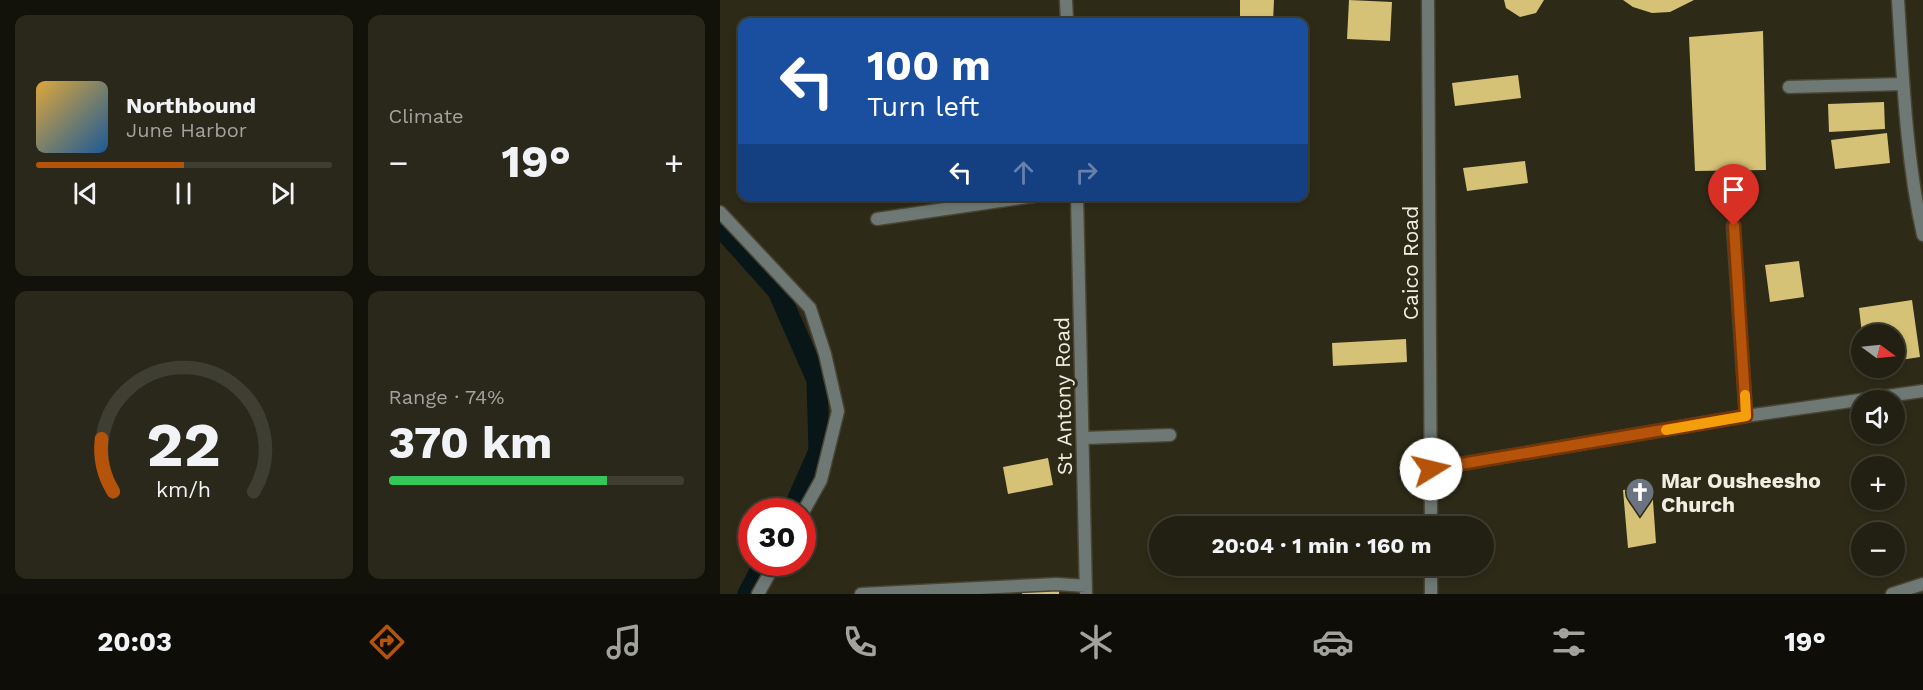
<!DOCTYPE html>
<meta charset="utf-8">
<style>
:root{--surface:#222012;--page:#2a281b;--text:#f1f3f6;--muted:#a2a39f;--line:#3f3e32;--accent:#b45309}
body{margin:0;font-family:"Work Sans",sans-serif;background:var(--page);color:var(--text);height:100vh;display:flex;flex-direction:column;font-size:22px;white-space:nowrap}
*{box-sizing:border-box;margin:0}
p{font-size:20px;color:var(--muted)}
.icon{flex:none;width:33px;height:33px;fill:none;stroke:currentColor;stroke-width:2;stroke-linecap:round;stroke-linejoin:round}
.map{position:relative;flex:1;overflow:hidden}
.sheet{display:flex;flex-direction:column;gap:15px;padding:15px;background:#13120a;width:720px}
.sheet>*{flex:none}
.guide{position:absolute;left:18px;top:18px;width:570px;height:183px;border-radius:12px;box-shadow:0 3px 9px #0003,0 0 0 2px var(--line);background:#1a4fa0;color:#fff;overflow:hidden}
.needle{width:39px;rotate:105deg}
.controls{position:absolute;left:1131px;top:324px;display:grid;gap:12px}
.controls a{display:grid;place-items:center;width:54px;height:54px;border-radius:50%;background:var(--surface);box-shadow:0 3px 9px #0003,0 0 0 2px var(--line);font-size:30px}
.speed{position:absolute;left:18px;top:498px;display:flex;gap:12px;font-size:30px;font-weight:700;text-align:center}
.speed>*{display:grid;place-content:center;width:78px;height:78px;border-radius:50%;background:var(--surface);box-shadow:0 3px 9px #0003,0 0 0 2px var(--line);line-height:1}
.speed .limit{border:9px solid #d22;background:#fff;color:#111}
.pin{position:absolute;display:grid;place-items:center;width:51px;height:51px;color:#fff;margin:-62px -26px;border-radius:50% 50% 50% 0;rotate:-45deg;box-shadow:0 0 6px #0007}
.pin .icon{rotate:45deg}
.me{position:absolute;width:66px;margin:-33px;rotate:81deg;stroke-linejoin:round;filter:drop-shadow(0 0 4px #0008)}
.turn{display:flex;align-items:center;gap:21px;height:126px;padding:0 30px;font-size:27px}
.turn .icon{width:78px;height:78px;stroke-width:2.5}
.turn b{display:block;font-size:42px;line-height:51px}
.lanes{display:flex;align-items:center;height:57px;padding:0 30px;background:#0003;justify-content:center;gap:30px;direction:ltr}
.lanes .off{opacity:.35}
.big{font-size:45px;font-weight:700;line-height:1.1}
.sheet .tile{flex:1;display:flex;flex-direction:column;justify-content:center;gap:9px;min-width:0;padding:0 21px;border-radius:12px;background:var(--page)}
.sheet .dial{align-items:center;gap:0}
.dial svg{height:156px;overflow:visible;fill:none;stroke:var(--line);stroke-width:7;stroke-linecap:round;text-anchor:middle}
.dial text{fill:var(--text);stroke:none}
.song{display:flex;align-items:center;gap:18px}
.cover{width:72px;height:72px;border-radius:9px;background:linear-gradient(135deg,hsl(40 70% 55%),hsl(210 70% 35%))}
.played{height:6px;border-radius:3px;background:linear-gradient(90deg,var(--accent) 50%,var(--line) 50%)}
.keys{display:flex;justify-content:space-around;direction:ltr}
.heat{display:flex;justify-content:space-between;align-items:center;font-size:33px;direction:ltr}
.charge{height:9px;border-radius:4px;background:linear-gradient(90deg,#34c759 74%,var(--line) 0)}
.sheet .tiles{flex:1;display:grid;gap:15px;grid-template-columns:repeat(2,1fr)}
.trip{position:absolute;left:429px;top:516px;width:345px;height:60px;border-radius:30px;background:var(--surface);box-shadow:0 3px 9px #0003,0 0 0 2px var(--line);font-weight:700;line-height:60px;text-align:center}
.tabs{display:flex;height:96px;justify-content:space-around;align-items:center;background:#0e0d07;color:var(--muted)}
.tabs .icon{width:42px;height:42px}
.tabs .active{color:var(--accent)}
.tabs b{font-size:27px;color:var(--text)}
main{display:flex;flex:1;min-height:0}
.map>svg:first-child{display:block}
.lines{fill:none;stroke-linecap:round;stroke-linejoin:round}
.canal{stroke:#081617;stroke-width:21}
.building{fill:#d6c276}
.minor-casing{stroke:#494534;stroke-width:15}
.tertiary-casing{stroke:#494534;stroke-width:15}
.minor{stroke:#6e7976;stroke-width:12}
.tertiary{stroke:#6e7976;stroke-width:12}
.route-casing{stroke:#753606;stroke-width:15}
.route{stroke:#b45309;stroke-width:10}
.slow{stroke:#f59e0b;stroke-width:10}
.labels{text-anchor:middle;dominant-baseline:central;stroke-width:6;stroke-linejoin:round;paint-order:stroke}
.street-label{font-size:21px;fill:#f0ede2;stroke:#2e2a18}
.poi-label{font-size:21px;font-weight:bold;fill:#f0ede2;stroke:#2e2a18;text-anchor:start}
</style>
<main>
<section class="sheet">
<div class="tiles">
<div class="tile">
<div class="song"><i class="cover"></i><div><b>Northbound</b><p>June Harbor</p></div></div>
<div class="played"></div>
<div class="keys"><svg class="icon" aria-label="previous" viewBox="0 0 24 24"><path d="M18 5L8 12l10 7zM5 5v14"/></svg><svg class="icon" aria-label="pause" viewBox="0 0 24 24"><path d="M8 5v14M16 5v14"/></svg><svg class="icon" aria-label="next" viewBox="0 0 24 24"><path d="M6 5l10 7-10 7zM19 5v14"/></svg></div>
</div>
<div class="tile"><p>Climate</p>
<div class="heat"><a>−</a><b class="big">19°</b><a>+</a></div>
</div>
<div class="tile dial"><svg viewBox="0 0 100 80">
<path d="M14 69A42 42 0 1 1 86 69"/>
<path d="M14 69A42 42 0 0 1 8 42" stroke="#b45309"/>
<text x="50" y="56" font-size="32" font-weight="700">22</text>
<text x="50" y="72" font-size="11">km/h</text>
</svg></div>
<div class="tile"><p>Range · 74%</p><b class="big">370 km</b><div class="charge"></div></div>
</div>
</section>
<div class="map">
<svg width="1203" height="594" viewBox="0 0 1203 594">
<rect width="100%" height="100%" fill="#2e2a18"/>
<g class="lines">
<path class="canal" d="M 0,226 L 58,291 L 97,380 L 99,451 L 72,512
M 28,594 L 45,562"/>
</g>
<path class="building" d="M 520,0 L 554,0 L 553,22 L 520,22 Z
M 629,0 L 672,2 L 670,41 L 627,39 Z
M 784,0 L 824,0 L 816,13 L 800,17 L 786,8 Z
M 903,0 L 974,0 L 950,12 L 932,13 L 913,7 Z
M 1043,31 L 1046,170 L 975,171 L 969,37 Z
M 798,75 L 801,98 L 735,106 L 732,83 Z
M 1164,102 L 1165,129 L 1109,132 L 1108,104 Z
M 1167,133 L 1170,163 L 1115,169 L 1111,140 Z
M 805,161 L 808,183 L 747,191 L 743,168 Z
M 1079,261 L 1084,297 L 1050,302 L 1045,265 Z
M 1192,300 L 1200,357 L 1174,361 L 1174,334 L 1142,334 L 1139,308 Z
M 686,339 L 687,362 L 613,366 L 612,343 Z
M 328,458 L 333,485 L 288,494 L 283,467 Z
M 932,487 L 936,543 L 908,548 L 903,490 Z
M 302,591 L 339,591 L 339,594 L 302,594 Z"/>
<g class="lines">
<g class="minor-casing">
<path id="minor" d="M 346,0 L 347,22
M 1178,0 C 1183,78 1186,159 1203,235
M 1069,87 L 1183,84
M 357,196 L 366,594
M 0,212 L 90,308 L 105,354 L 118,411 L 101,480 L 82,514
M 157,219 L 314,196
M 1013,226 L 1026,416
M 364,438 L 450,435
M 711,469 L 1026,416 L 1203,391
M 38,594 L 56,562
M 141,594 L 337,584 L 366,586
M 1172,594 L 1203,584"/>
</g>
<g class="tertiary-casing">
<path id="tertiary" d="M 708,0 L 711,526
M 711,566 L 711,594"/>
</g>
<use href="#minor" class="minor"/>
<use href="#tertiary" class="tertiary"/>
</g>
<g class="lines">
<g class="route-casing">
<path id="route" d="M 711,469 L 1026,416 L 1014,226"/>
</g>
<use href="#route" class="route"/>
<path class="slow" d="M 946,430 L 1026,416 L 1025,395"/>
</g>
<defs>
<g id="church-pin" transform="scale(1.5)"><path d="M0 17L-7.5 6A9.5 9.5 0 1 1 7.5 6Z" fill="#6b7280" stroke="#2e2a18"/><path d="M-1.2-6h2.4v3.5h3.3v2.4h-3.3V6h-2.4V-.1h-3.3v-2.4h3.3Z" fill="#fff"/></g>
</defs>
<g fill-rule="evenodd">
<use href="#church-pin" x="920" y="492"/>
</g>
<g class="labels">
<g class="street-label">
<text transform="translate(690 263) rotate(-90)">Caico Road</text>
<text transform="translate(343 396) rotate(-91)">St Antony Road</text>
</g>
<g class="poi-label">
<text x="941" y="480">Mar Ousheesho<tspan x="941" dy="24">Church</tspan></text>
</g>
</g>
</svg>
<div class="controls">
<a><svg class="needle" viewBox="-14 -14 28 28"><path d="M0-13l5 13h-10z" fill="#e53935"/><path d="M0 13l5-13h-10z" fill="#a2a39f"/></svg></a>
<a><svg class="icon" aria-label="sound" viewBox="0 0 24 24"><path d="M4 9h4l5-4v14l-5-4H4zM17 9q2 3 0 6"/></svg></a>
<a>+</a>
<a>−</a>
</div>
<div class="speed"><div class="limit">30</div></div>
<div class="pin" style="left:1014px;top:226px;background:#d93025"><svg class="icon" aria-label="arrive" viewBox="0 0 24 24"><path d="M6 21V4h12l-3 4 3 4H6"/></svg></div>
<svg class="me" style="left:711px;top:469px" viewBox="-20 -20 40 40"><circle r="19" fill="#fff"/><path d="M0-13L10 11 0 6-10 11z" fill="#b45309"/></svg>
<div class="trip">20:04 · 1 min · 160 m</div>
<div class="guide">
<div class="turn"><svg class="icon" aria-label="left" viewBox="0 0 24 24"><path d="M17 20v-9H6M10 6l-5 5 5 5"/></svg><div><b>100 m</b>Turn left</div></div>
<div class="lanes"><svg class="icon" aria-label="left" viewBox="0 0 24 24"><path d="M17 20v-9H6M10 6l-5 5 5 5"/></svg><svg class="icon off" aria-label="ahead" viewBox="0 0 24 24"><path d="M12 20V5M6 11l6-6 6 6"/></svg><svg class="icon off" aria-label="right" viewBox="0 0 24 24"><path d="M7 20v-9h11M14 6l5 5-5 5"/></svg></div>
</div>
</div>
</main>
<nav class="tabs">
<b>20:03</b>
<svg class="icon active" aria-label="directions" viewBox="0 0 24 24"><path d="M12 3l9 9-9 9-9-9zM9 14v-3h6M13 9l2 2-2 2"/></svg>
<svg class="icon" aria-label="music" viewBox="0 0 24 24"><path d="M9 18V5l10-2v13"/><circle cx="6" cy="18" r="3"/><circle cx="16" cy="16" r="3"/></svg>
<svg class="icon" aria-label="phone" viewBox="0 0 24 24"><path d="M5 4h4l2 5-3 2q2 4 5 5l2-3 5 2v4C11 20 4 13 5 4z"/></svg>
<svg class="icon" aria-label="climate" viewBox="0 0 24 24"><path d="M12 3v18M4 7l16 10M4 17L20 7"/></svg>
<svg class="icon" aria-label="car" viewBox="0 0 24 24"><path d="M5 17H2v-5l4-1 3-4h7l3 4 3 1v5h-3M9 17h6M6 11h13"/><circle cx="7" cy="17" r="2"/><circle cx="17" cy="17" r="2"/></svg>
<svg class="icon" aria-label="filters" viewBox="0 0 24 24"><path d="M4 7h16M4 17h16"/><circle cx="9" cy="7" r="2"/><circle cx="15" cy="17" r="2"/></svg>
<b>19°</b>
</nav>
